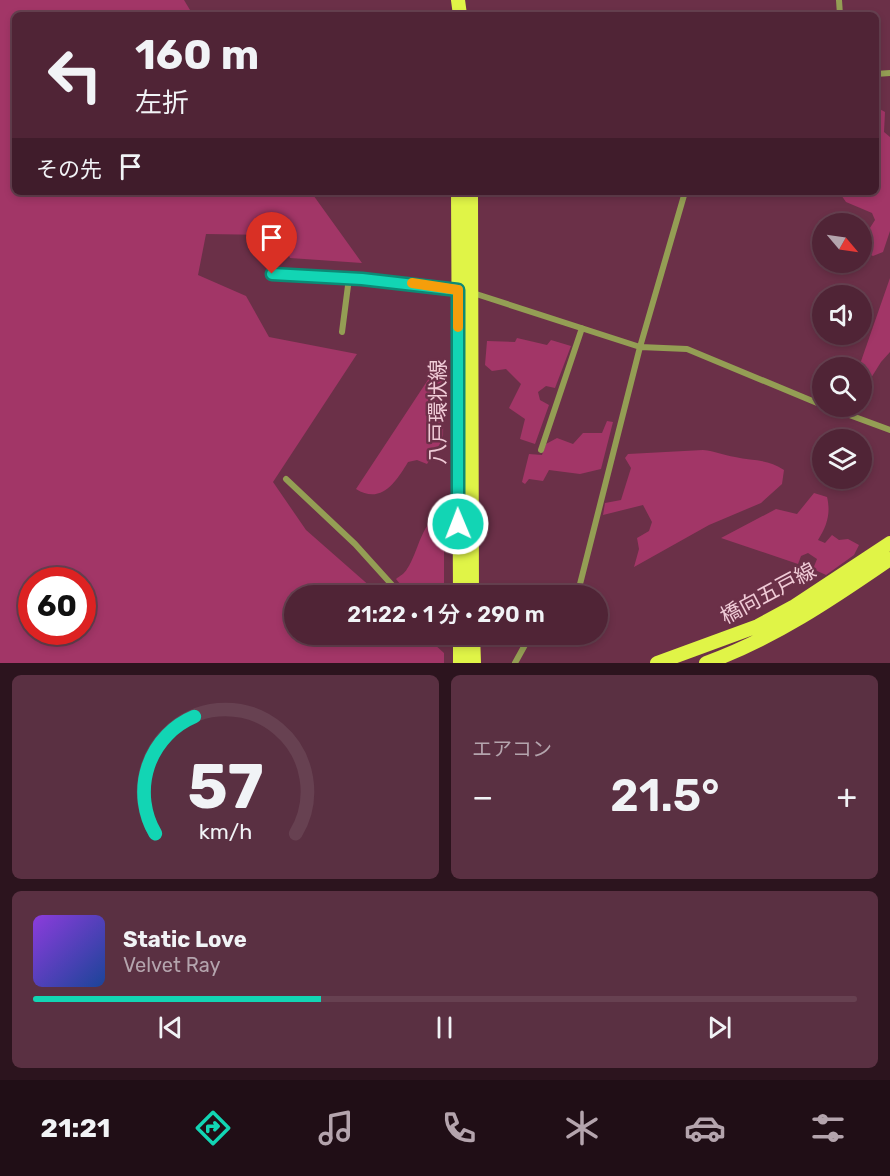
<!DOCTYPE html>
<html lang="ja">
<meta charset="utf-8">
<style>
:root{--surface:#502436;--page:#5a3042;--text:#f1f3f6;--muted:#b4a4ad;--line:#674151;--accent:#12d5b4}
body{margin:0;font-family:Rubik,"Noto Sans JP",sans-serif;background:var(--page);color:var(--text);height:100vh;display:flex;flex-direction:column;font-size:22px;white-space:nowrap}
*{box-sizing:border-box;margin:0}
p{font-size:20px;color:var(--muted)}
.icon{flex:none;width:33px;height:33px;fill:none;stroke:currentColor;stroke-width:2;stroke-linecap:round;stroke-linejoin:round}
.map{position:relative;height:663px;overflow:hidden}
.panel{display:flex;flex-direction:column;gap:12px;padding:12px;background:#2c141e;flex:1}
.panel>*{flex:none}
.top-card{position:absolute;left:12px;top:12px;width:867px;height:183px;border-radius:9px;box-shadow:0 3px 9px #0003,0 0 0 2px var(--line);background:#502436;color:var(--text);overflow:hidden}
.needle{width:39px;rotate:119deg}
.controls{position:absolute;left:812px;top:213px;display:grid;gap:12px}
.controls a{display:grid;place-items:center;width:60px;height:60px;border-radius:50%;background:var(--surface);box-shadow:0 3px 9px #0003,0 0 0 2px var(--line);font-size:30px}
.speed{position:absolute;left:18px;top:567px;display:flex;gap:12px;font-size:30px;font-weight:700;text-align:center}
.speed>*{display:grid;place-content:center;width:78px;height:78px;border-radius:50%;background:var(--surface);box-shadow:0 3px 9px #0003,0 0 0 2px var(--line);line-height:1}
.speed .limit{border:9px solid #d22;background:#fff;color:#111}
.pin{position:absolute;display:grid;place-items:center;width:51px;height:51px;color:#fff;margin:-62px -26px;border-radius:50% 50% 50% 0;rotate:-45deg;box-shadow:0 0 6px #0007}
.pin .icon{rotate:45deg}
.me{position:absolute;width:66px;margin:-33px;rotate:359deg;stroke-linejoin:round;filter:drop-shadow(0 0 4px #0008)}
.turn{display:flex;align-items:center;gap:21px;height:126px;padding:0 24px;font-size:27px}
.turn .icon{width:78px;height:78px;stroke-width:2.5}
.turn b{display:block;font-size:42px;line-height:51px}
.then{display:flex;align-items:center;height:57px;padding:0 24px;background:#0003;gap:12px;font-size:22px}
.big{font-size:45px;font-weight:600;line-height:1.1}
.panel .widget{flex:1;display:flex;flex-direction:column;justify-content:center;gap:9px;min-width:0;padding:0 21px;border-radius:9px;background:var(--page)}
.panel .dial{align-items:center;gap:0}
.dial svg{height:156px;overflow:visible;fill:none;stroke:var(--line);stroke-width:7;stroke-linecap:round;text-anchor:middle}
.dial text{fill:var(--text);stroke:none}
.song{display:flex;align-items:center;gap:18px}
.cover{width:72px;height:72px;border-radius:9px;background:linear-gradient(135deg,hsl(270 70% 55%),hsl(220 70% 35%))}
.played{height:6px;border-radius:3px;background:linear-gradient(90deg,var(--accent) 35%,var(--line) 35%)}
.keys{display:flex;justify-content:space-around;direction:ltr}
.heat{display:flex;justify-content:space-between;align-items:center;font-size:33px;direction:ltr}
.panel .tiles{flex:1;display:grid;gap:12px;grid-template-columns:1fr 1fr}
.widget:last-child{grid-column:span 2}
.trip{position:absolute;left:284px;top:585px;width:324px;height:60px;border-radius:30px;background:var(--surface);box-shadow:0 3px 9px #0003,0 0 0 2px var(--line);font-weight:600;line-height:60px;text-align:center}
.dock{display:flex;height:96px;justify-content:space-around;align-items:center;background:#200e16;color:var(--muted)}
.dock .icon{width:42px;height:42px}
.dock .selected{color:var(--accent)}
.dock b{font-size:27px;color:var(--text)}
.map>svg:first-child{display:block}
.green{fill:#a23667;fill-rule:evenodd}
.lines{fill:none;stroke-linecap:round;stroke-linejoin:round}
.street{stroke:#949e54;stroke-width:6}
.primary{stroke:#e0f447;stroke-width:14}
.route-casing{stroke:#0c8a75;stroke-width:15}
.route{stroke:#12d5b4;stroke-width:10}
.slow{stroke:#f59e0b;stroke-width:10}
.labels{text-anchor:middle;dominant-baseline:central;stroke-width:5;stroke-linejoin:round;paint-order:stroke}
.street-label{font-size:21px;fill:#f0cbd7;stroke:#6b3048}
</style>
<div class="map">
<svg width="890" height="663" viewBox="0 0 890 663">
<rect width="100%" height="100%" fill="#6b3048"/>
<path class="green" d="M 0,0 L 184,0 L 193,15 L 15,15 L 15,192 L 311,192 L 362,263 L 290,258 L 281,235 L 206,234 L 198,275 L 246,296 L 269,337 L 357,354 L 273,482 L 306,530 L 380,595 L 294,596 L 294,634 L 424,635 L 444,653 L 444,663 L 0,663 ZM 82,580 L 82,632 L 32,632 L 32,580 Z
M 876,107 L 885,112 L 884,132 L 890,137 L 890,231 L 883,252 L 873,256 L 861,250 L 861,242 L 875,220 L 872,213 L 846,202 L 839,192 L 876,192 Z
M 890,278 L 890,352 L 881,362 L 861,394 L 861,368 L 859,367 Z
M 517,338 L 547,345 L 551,340 L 571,346 L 555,388 L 546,386 L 538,392 L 540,400 L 549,405 L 535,444 L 520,439 L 525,419 L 509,408 L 521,384 L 506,369 L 492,371 L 485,365 L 487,341 L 515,342 Z
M 441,360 L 444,362 L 443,439 L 427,464 L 417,460 L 408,462 C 396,482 381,505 356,489 Z
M 607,421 L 613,422 L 601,469 L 580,474 L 549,470 L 543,481 L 529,479 L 525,484 L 522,482 L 529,454 L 542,455 L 546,444 L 557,438 L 573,444 L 583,433 L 602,433 Z
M 703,450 C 715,451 723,455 735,457 C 753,461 768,459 784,470 L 782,484 L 761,503 L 709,525 L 634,567 L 639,549 L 637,538 L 649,531 L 652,522 L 643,505 L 603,515 L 605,503 L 621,500 L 631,468 L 625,458 L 628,454 Z
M 814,493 L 827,497 C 831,513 827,526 818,540 L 825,543 L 832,535 L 839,540 L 848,539 L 859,545 L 854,555 L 826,575 L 813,569 L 817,559 L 808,553 L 801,556 L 798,564 L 721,538 L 776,509 L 797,514 Z
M 444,513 L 444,595 L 409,595 L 396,579 C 400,576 405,573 407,569 C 419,552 421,519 444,513 Z"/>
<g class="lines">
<path class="street" d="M 839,0 L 840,15
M 876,74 L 890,73
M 272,274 L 362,279 L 460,290
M 473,293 L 640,347 L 687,349 L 822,405
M 342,332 L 349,278
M 825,406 L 890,430
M 541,450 L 582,328
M 286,479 L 355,544 L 402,596
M 574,596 L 578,592 L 640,347 L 685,192
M 515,663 L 531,634"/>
<path class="primary" d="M 458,0 L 460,15
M 458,192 L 460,596
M 471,192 L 472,596
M 460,634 L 460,663
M 473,634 L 474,663
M 657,663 L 758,626 L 793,607 L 890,543
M 706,663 C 773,639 832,599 890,559"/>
</g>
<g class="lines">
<g class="route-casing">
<path id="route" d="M 272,274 L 362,279 L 458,290 L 458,524"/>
</g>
<use href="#route" class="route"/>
<path class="slow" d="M 412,283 L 458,290 L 458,327"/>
</g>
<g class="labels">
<g class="street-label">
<text transform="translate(437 412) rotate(-90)">八戸環状線</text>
<text transform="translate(768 593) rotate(-28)">橋向五戸線</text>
</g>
</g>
</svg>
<div class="controls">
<a><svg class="needle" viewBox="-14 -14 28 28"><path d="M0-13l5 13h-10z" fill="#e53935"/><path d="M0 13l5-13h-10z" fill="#b4a4ad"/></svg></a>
<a><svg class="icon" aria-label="sound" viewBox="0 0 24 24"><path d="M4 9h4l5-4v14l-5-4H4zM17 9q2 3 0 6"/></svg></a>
<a><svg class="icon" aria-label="search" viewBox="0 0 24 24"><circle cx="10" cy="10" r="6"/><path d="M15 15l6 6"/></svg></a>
<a><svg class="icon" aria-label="layers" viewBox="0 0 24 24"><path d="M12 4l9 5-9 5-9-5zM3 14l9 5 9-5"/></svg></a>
</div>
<div class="speed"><div class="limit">60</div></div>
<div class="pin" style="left:272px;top:274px;background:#d93025"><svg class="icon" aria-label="arrive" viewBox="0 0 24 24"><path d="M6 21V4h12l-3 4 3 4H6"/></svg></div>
<svg class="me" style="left:458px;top:524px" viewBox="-20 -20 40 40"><circle r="17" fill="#12d5b4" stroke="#fff" stroke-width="3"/><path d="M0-11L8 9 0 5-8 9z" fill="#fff"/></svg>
<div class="trip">21:22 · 1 分 · 290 m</div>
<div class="top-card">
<div class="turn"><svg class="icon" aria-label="left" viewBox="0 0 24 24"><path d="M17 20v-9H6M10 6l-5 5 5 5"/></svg><div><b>160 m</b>左折</div></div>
<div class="then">その先<svg class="icon" aria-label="arrive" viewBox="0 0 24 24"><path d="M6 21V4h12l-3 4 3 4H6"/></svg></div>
</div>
</div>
<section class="panel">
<div class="tiles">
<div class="widget dial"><svg viewBox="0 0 100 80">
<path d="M14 69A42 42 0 1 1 86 69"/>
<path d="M14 69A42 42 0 0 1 34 9" stroke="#12d5b4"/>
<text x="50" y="56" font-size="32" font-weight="700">57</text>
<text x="50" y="72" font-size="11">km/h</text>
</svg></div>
<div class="widget"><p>エアコン</p>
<div class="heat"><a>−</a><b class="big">21.5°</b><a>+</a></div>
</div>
<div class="widget">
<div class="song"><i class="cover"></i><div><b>Static Love</b><p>Velvet Ray</p></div></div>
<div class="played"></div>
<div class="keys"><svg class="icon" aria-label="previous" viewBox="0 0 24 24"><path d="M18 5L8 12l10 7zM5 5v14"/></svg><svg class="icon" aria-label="pause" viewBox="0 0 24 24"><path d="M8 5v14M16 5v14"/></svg><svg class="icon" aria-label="next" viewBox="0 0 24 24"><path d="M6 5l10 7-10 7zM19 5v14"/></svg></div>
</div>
</div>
</section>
<nav class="dock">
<b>21:21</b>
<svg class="icon selected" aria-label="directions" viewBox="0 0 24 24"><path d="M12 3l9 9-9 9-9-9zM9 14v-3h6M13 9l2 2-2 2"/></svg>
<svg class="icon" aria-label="music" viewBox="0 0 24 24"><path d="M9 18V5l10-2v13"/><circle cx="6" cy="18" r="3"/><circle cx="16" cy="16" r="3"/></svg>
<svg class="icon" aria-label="phone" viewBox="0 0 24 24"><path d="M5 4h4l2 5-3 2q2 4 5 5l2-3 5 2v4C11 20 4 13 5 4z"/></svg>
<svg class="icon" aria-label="climate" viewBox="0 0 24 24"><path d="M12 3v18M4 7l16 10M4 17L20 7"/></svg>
<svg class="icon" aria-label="car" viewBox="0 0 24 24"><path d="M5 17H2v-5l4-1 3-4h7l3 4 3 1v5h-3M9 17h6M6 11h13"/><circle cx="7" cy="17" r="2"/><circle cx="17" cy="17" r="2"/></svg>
<svg class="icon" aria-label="filters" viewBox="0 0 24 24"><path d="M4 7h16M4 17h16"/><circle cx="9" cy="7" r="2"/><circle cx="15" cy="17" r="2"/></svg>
</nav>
